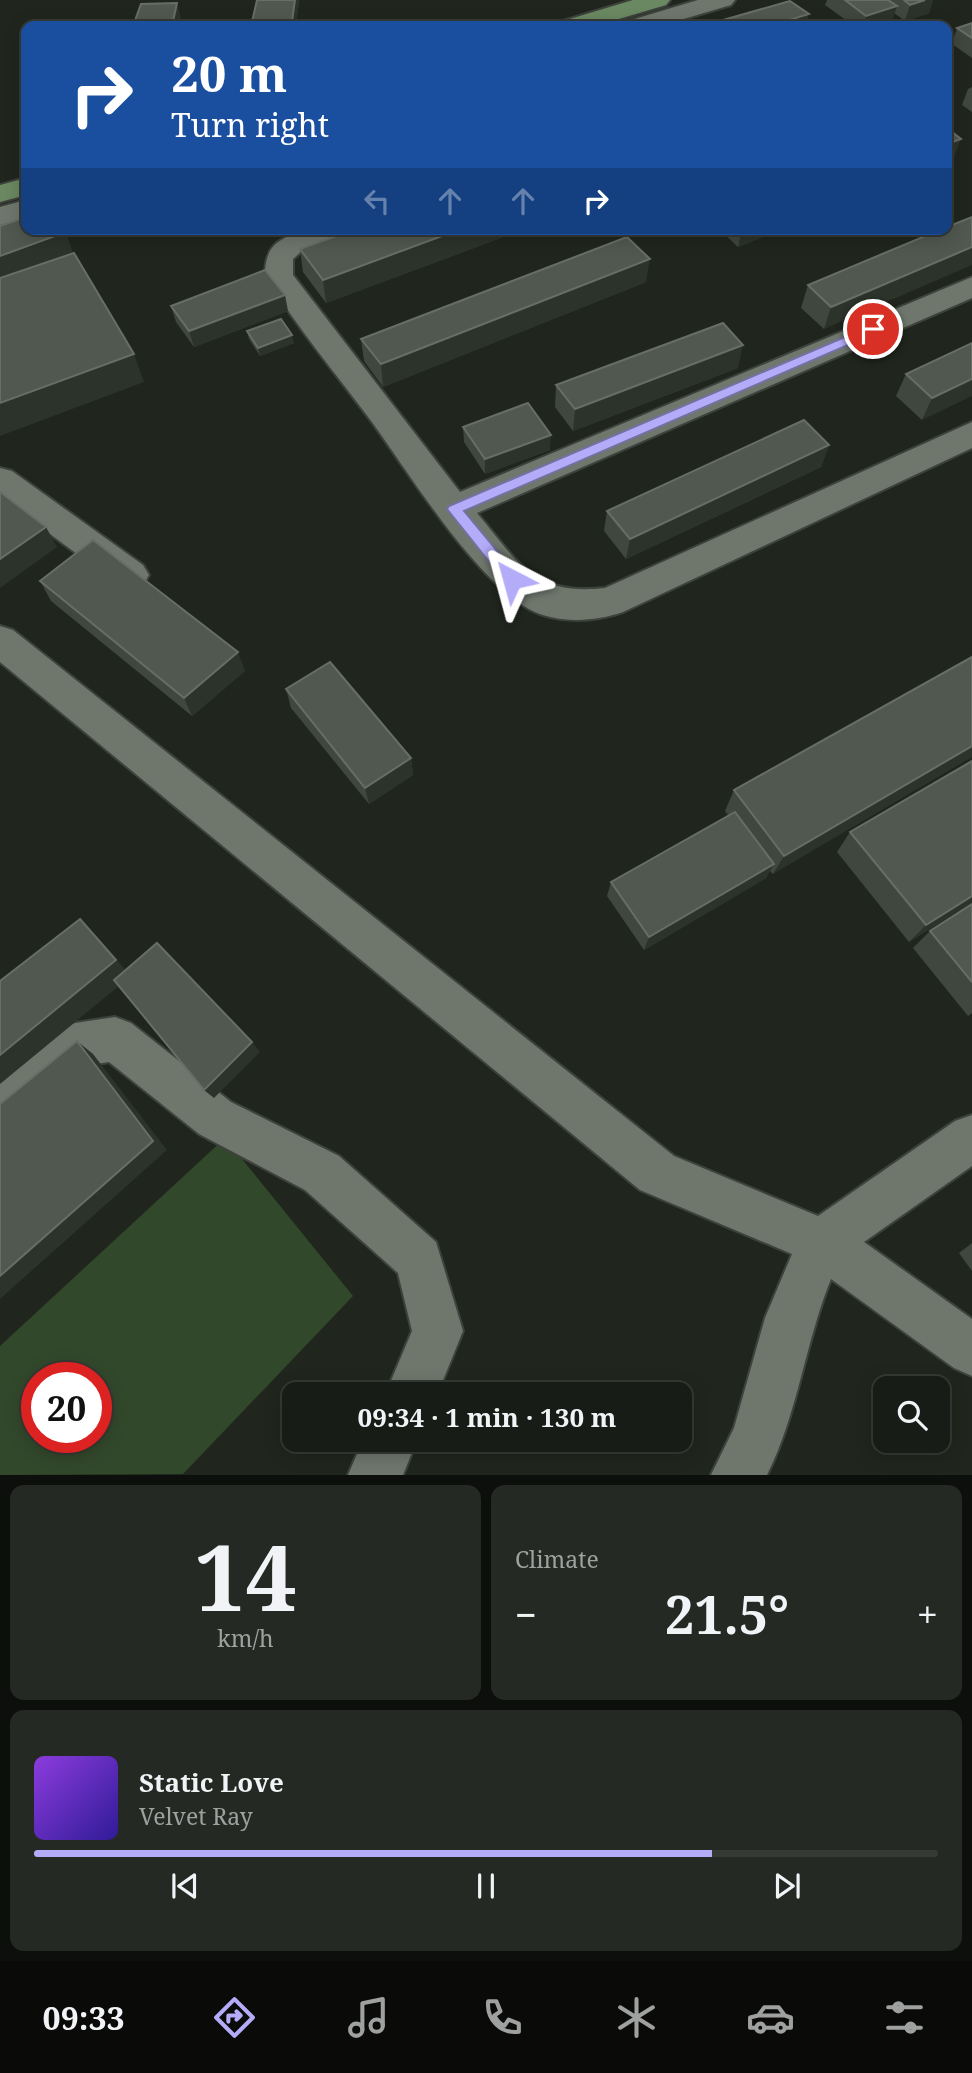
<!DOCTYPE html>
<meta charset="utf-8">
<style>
:root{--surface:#181c16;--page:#252923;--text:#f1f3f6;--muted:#9fa1a1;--line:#363a35;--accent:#b4acf9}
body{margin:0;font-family:"Noto Serif",serif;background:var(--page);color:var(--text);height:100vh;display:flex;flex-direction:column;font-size:26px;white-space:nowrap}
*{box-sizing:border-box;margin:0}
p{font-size:23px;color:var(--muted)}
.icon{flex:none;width:38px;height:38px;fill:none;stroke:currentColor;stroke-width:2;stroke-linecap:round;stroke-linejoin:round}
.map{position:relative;height:1475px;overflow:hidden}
.panel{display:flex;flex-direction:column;gap:10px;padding:10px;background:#0d0f0c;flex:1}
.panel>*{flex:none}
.banner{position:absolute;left:21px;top:21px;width:931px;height:214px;border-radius:14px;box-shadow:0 4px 18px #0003,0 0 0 2px var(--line);background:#1a4fa0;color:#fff;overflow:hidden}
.controls{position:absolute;left:873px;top:1376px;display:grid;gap:14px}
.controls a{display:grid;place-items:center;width:77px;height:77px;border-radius:14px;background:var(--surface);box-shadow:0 4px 18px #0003,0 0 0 2px var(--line);font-size:35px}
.speed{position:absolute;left:21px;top:1362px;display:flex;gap:14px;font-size:35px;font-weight:700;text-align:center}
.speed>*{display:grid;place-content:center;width:91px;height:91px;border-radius:50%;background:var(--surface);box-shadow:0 4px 18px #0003,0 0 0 2px var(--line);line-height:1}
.speed .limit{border:10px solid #d22;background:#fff;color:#111}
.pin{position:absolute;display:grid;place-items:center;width:60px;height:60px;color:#fff;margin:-30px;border:4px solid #fff;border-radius:50%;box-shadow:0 2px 7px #0007}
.me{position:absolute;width:77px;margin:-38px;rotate:321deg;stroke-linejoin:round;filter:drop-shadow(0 0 5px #0008)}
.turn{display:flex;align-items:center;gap:24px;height:147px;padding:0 35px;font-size:32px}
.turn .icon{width:91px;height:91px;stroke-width:2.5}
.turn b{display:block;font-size:49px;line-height:60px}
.lanes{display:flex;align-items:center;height:66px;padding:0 35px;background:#0003;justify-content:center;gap:35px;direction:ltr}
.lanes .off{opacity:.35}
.big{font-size:52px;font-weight:700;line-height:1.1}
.panel .widget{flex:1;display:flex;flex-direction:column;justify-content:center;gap:10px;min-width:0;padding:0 24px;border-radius:14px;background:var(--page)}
.panel .dial{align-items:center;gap:0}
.dial b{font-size:91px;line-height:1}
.song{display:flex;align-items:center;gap:21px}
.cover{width:84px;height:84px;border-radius:10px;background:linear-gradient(135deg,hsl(270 70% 55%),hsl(250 70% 35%))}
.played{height:7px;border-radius:4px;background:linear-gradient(90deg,var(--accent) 75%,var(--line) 75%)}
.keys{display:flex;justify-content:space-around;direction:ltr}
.heat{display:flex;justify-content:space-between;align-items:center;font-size:38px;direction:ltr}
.panel .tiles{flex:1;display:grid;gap:10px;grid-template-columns:1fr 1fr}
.widget:last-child{grid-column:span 2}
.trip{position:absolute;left:282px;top:1382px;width:410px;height:70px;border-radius:14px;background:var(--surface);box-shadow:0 4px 18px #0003,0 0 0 2px var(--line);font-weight:700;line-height:70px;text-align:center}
.tab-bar{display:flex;height:112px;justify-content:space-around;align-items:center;background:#0a0b09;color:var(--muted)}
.tab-bar .icon{width:49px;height:49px}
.tab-bar .active{color:var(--accent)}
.tab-bar b{font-size:32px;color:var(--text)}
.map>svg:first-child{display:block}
.green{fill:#32482b;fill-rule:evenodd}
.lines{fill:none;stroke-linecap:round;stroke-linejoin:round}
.minor-casing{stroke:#3e423c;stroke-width:4}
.major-casing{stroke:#3e423c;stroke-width:4}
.minor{fill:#6f776d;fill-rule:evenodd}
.major{fill:#6a8861;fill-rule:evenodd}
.wall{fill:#40473e}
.shaded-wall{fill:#2c332a}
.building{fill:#515850;stroke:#686e66;stroke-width:2}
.route{fill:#b4acf9;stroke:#7570a2;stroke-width:2}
</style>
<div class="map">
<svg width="972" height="1475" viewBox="0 0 972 1475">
<rect width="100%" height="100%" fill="#20261e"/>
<path class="green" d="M 225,1138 L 353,1296 L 183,1474 L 0,1475 L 0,1346 ZM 37,1377 L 96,1377 L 96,1437 L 37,1437 Z"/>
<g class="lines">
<g class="minor-casing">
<path id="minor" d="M 698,0 L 735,0 L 731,5 L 660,26 L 624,26 L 628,21 Z
M 26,200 L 26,217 L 0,225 L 0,207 Z
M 307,229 L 349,229 L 345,235 L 303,250 L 293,259 L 293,275 L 460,492 L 972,277 L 972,298 L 477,513 C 519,563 533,596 605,588 L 972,422 L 972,448 L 623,612 C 594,622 556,624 529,609 C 473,577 411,476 372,422 C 336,374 297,327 265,276 C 265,244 279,239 307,229 Z
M 0,468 L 12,471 L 143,565 L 149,575 L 143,585 L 131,589 L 119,585 L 0,497 Z
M 0,626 L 13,630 L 674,1156 L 818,1216 L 955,1121 L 972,1115 L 972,1166 L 864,1242 L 972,1319 L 972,1376 L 954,1368 L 831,1279 C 805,1343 798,1413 767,1475 L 711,1475 L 734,1428 L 765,1318 L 792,1254 L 640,1190 L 0,662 Z
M 115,1017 L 131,1023 L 231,1102 L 339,1156 L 436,1242 L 463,1331 L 437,1395 L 385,1395 L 412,1331 L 398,1273 L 305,1190 L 199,1134 L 109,1062 L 85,1066 L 16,1125 L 0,1132 L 0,1079 L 59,1029 L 75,1023 Z
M 363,1440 L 417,1440 L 403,1475 L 348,1475 Z"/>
</g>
<g class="major-casing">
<path id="major" d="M 633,0 L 670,0 L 666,5 L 595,26 L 559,26 L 563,21 Z
M 26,178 L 26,195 L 0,202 L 0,185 Z"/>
</g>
<use href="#minor" class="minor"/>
<use href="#major" class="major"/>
</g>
<path class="wall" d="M 257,0 L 299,0 L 296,26 L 252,26 L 252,22 Z
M 827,0 L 933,0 L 929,13 L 905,21 L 894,13 L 892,22 L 879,26 L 854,26 L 825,5 Z
M 972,23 L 972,58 L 952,44 L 957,28 Z
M 972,87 L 972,112 L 962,105 L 968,89 Z
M 972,217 L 824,329 L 801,308 L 808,285 Z
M 356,229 L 525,229 L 326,303 L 303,272 L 300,249 Z
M 719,229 L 783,229 L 738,247 Z
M 646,282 L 383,387 L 364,361 L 361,339 Z
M 171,306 L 288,311 L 194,347 L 176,322 Z
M 247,331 L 294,343 L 260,356 L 249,339 Z
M 972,343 L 922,420 L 896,396 L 906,374 Z
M 738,368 L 573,431 L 555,407 L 556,385 Z
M 463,427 L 550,450 L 485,474 L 464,442 Z
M 829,445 L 821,467 L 626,559 L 604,531 L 607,511 Z
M 40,581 L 245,671 L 192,716 L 51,601 Z
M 972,657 L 773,874 L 770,871 L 766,878 L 644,950 L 607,896 L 611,882 L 728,815 L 725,811 L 734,790 Z
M 286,689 L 411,758 L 413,775 L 369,804 L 291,708 Z
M 850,832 L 972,902 L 909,942 L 837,852 Z
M 972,904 L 972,1013 L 968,1016 L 913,948 L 930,931 Z
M 972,1243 L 972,1271 L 959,1253 Z"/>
<path class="shaded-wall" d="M 295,0 L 299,0 L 296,26 L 293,26 L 292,21 Z
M 925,0 L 933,0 L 929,13 L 905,21 L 910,5 Z
M 177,3 L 181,19 L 179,26 L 172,26 Z
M 897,6 L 892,22 L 879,26 L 863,26 L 866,16 Z
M 809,14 L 806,26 L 770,26 Z
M 961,139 L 952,162 L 947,164 L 947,144 Z
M 461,229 L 525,229 L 326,303 L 323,280 Z
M 742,229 L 783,229 L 738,247 Z
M 66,232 L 74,256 L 0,283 L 0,256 Z
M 972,247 L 972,265 L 824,329 L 831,307 Z
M 650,259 L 646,282 L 383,387 L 381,364 Z
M 285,295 L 288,311 L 194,347 L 189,331 Z
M 292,335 L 294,343 L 260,356 L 258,348 Z
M 743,345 L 738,368 L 573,431 L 575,409 Z
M 134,354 L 144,382 L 0,436 L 0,403 Z
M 972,379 L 972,396 L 922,420 L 932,398 Z
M 551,435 L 550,450 L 485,474 L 485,459 Z
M 829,445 L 821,467 L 626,559 L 630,539 Z
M 46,527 L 57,547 L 0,588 L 0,559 Z
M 238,652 L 245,671 L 192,716 L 184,698 Z
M 972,746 L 972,757 L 773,874 L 784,856 Z
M 411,758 L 413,775 L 369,804 L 365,788 Z
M 774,864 L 766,878 L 644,950 L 649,937 Z
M 972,896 L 972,902 L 909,942 L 926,925 Z
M 80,919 L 131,976 L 0,1084 L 0,1055 Z
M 77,1041 L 93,1054 L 167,1150 L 0,1299 L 0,1276 Z
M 252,1042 L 260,1052 L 214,1098 L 204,1090 Z"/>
<path class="building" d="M 257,0 L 295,0 L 292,21 L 252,22 Z
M 845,0 L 888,0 L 897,6 L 866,16 Z
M 904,0 L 925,0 L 910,5 Z
M 790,1 L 809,14 L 770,26 L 702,26 Z
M 177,3 L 172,26 L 133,26 L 141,4 Z
M 972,23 L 972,38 L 957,28 Z
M 947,128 L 961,139 L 947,144 Z
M 26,217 L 26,229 L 64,229 L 66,232 L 0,256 L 0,226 Z
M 972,217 L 972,247 L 831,307 L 808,285 L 942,229 L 947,229 L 947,227 Z
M 356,229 L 461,229 L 323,280 L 300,249 Z
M 627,237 L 650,259 L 381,364 L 361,339 Z
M 74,253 L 134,354 L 0,403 L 0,278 Z
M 265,270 L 285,295 L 189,331 L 171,306 Z
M 281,319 L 292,335 L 258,348 L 247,331 Z
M 723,323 L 743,345 L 575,409 L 556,385 Z
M 972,343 L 972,379 L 932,398 L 906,374 Z
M 528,403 L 551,435 L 485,459 L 463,427 Z
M 804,420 L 829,445 L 630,539 L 607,511 Z
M 0,492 L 46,527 L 0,559 Z
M 93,540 L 238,652 L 184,698 L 40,581 Z
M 972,657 L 972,746 L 784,856 L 734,790 Z
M 330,662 L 411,758 L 365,788 L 286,689 Z
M 972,761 L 972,896 L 926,925 L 850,832 Z
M 735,812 L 774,864 L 649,937 L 611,882 Z
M 972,904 L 972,982 L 930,931 Z
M 80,919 L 116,960 L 0,1055 L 0,981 Z
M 157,943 L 252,1042 L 204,1090 L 114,980 Z
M 77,1041 L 153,1141 L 0,1276 L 0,1104 Z"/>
<path class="route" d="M 873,325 L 878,326 L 878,332 L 464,511 L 517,575 L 517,584 L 507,584 L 447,509 L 449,506 Z"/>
</svg>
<div class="controls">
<a><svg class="icon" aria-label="search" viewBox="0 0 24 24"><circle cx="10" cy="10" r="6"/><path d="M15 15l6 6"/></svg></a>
</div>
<div class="speed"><div class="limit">20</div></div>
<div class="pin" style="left:873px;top:329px;background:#d93025"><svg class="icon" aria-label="arrive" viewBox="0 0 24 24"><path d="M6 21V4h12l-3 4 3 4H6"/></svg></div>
<svg class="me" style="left:512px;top:579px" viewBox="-20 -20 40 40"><path d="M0-17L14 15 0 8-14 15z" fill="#b4acf9" stroke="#fff" stroke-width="4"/></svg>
<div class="trip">09:34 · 1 min · 130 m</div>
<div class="banner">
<div class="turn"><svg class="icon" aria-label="right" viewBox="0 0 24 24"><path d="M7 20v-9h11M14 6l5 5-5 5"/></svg><div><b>20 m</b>Turn right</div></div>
<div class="lanes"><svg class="icon off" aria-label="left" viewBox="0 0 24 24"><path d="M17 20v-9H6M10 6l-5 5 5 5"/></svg><svg class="icon off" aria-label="ahead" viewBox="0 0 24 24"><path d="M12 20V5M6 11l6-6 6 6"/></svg><svg class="icon off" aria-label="ahead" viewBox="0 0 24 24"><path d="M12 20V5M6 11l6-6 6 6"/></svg><svg class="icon" aria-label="right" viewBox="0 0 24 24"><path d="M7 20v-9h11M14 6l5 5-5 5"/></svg></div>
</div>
</div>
<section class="panel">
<div class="tiles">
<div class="widget dial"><b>14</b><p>km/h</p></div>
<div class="widget"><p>Climate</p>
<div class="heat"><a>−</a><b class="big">21.5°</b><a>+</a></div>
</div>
<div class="widget">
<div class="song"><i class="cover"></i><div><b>Static Love</b><p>Velvet Ray</p></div></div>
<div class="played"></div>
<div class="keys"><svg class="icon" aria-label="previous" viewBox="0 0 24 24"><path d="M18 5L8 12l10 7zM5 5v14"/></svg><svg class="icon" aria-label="pause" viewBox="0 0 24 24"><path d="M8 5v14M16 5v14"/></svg><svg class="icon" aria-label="next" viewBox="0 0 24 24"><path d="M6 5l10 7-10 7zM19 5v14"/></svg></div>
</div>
</div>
</section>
<nav class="tab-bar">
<b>09:33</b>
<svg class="icon active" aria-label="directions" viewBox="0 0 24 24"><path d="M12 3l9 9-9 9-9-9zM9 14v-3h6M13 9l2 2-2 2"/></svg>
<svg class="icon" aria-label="music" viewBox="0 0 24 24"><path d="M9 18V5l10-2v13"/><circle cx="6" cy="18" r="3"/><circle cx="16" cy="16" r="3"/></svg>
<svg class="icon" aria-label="phone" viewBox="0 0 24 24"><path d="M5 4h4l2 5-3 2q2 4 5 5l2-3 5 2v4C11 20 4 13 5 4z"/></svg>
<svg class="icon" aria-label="climate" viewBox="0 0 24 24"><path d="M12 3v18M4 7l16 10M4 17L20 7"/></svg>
<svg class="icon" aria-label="car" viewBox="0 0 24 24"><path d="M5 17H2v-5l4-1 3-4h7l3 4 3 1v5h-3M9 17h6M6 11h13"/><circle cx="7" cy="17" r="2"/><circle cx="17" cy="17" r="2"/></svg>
<svg class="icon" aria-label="filters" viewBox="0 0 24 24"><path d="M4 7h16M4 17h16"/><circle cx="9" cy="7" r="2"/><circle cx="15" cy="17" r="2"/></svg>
</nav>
